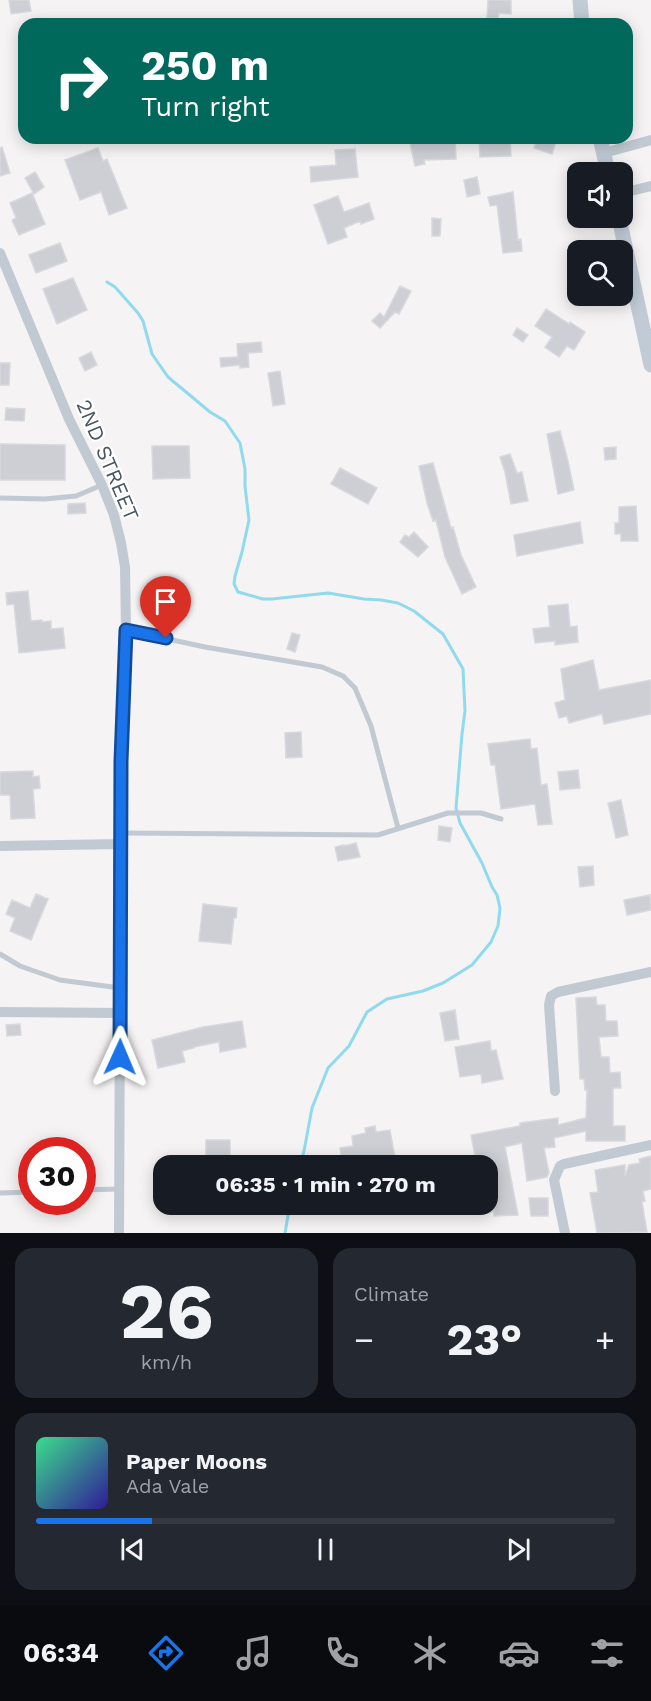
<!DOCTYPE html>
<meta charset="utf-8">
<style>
:root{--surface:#171b24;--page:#242831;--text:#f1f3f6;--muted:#9ea1a6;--line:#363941;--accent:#1a73e8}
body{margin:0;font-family:"Work Sans",sans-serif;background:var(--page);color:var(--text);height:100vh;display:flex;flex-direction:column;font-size:22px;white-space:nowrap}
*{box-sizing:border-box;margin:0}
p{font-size:20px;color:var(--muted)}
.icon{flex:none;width:33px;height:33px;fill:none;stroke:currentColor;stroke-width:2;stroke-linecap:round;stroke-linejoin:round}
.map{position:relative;height:1233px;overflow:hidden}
.sheet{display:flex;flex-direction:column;gap:15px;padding:15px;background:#0d0f14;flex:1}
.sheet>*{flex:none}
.banner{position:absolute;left:18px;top:18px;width:615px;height:126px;border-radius:18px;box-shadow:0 3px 15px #0003;background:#00695c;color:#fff;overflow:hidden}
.tools{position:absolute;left:567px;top:162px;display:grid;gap:12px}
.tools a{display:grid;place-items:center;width:66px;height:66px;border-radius:12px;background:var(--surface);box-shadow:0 3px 15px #0003;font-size:30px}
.speed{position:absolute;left:18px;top:1137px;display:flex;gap:12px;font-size:30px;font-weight:700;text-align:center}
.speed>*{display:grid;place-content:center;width:78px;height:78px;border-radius:50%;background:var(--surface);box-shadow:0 3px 15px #0003;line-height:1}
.speed .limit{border:9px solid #d22;background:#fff;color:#111}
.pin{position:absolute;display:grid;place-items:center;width:51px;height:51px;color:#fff;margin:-62px -26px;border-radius:50% 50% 50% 0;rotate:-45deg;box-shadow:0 0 6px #0007}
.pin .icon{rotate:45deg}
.me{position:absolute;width:66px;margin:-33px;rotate:1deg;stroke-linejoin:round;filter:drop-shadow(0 0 4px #0008)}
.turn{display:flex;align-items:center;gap:21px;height:126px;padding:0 24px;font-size:27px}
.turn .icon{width:78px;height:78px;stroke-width:2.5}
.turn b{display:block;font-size:42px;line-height:51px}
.big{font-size:45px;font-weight:700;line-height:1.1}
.sheet .card{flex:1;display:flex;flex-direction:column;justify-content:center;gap:9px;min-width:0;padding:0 21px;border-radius:18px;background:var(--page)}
.sheet .dial{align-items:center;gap:0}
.dial b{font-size:78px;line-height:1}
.song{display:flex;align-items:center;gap:18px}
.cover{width:72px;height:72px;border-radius:9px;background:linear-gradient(135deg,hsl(150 70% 55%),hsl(250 70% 35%))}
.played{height:6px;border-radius:3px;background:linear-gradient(90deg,var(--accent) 20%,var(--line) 20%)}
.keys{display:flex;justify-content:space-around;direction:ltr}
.heat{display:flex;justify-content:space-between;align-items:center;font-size:33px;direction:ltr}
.sheet .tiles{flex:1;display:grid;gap:15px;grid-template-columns:1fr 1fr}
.card:last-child{grid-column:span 2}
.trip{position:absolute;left:153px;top:1155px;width:345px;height:60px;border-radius:18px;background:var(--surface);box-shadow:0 3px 15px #0003;font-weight:700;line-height:60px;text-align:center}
.tab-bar{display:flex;height:96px;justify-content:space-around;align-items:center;background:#090b0e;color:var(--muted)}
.tab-bar .icon{width:42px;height:42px}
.tab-bar .on{color:var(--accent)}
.tab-bar b{font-size:27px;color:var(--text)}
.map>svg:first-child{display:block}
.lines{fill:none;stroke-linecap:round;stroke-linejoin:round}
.stream{stroke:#90daee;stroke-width:3}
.building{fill:#cdcfd5;stroke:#d7d9de;stroke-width:1.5}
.lane{stroke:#c1cad2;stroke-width:5}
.street{stroke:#c1cad2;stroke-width:10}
.secondary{stroke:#c1cbd6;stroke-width:15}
.route-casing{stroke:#114b97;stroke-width:15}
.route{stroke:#1a73e8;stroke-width:10}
.labels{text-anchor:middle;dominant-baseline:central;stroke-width:4.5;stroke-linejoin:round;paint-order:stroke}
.street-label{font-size:21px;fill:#4a5661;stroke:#fff}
</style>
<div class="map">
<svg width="651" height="1233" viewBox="0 0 651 1233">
<rect width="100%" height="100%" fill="#f5f3f3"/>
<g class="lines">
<path class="stream" d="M 107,282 L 115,287 L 138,313 L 143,321 L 152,354 L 168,377 L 210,412 L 225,421 L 240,443 L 245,469 L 245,486 L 249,520 L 242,552 L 235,576 L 234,584 L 238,592 L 263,599 L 272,599 L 328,593 L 364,599 L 381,600 L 398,603 L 414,611 L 443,634 L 463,669 L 465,711 L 462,734 L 456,808 L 460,823 L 482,863 L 492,887 L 497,895 L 500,908 L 498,926 L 491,942 L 472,965 L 443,983 L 423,991 L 387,999 L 367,1012 L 349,1046 L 328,1068 L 312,1108 L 304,1151 L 300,1166
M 285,1233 L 290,1204"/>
</g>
<path class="building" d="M 9,0 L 29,0 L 31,11 L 11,14 Z
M 488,0 L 511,0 L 511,14 L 499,13 L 498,18 L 487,18 Z
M 409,138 L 455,138 L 456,159 L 424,160 L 425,164 L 415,166 Z
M 479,138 L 510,138 L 511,156 L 480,157 Z
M 538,138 L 557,138 L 552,154 L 534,148 Z
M 2,147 L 10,173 L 0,176 L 0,148 Z
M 98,148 L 103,161 L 107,159 L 127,208 L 109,215 L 101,192 L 80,200 L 65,160 Z
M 355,149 L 358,177 L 311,182 L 310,167 L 336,165 L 335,150 Z
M 35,172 L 44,187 L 34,194 L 25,178 Z
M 477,177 L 480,194 L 467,197 L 464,180 Z
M 513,192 L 518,240 L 521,239 L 522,251 L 503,253 L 497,205 L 490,206 L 488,197 Z
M 32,193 L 45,224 L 19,235 L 12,220 L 16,218 L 10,203 Z
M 338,196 L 344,212 L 369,203 L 374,219 L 361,224 L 360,221 L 344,228 L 347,237 L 328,244 L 314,205 Z
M 432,218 L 441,219 L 440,236 L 432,236 Z
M 60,243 L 67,261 L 36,273 L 29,255 Z
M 73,278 L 87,310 L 57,324 L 43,289 Z
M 400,286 L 411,291 L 399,314 L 395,312 L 380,328 L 372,321 L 380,313 L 384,317 Z
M 546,309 L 569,324 L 570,322 L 585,332 L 574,350 L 567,346 L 559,357 L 545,347 L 552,337 L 535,326 Z
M 517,328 L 528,335 L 523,342 L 513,335 Z
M 261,342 L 262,352 L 248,353 L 249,367 L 240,368 L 240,365 L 221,367 L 220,358 L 238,357 L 237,344 Z
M 91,352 L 97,365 L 85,371 L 79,358 Z
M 0,363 L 10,363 L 9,385 L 0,385 Z
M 280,371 L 285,404 L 273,406 L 268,373 Z
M 6,408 L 25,409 L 24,421 L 5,420 Z
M 560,431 L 568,461 L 574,490 L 558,494 L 547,434 Z
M 0,444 L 65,445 L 65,480 L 0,480 Z
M 152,446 L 189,446 L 190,478 L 153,479 Z
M 616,447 L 616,459 L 605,460 L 604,448 Z
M 510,454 L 517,473 L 522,472 L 528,501 L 511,504 L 505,472 L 500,457 Z
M 433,463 L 451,528 L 453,527 L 461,555 L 476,587 L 462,594 L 445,557 L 436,520 L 433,521 L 427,503 L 419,466 Z
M 340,468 L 377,488 L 368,504 L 331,484 Z
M 85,503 L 86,513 L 68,514 L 68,504 Z
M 636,506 L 638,541 L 621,541 L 621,534 L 615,534 L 615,523 L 619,523 L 619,507 Z
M 580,522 L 583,543 L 517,556 L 514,535 Z
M 414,532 L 428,547 L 418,557 L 400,542 L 405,535 L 409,537 Z
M 28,591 L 31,621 L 42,620 L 42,622 L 51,621 L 51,629 L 63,628 L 65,648 L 19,653 L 14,604 L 7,605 L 6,593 Z
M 568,604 L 570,627 L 577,626 L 578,642 L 555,645 L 555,641 L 535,643 L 533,629 L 550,627 L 548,606 Z
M 292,633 L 300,635 L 295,652 L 287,649 Z
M 593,660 L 599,690 L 651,680 L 651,714 L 604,724 L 602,714 L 569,723 L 567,716 L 559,718 L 555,703 L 565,700 L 561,669 Z
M 301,732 L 302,757 L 286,758 L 285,733 Z
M 530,739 L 531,749 L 537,748 L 541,785 L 547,784 L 552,824 L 538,825 L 535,804 L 501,809 L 495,765 L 491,765 L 488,744 Z
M 578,770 L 580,788 L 560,790 L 558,772 Z
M 33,771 L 33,777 L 39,776 L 40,788 L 33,789 L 35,818 L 11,819 L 10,795 L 0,795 L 0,772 Z
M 621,800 L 628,835 L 616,838 L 608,803 Z
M 439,826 L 452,828 L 450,842 L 438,840 Z
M 356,843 L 360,857 L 338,861 L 335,847 L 344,845 L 344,846 Z
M 593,866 L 594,885 L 580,887 L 578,867 Z
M 36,894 L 48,899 L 31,940 L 10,931 L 15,918 L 6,914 L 12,900 L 30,908 Z
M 650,895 L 651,910 L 627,915 L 624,900 Z
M 203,904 L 237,908 L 236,918 L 234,918 L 231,944 L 199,941 Z
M 596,997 L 597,1005 L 605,1005 L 606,1021 L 617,1021 L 618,1036 L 599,1037 L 601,1057 L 609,1057 L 610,1073 L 620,1072 L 621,1088 L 613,1088 L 613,1126 L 625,1126 L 625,1141 L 586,1141 L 586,1131 L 554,1138 L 555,1147 L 544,1148 L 549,1173 L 547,1177 L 527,1181 L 522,1143 L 505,1147 L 518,1215 L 494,1216 L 494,1211 L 488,1213 L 488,1166 L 477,1166 L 471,1135 L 520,1126 L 520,1123 L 558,1118 L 558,1125 L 586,1118 L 587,1090 L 585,1090 L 584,1079 L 580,1079 L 576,998 Z
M 455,1010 L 459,1039 L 445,1041 L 440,1013 Z
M 242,1021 L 246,1047 L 220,1052 L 219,1042 L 194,1047 L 194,1048 L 182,1051 L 185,1062 L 158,1068 L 152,1040 L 203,1027 Z
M 20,1024 L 21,1035 L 7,1036 L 6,1025 Z
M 490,1041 L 491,1051 L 496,1050 L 503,1079 L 482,1083 L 481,1074 L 460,1077 L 455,1047 Z
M 375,1126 L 376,1132 L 390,1130 L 395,1158 L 352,1166 L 343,1166 L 340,1148 L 353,1146 L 352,1136 L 366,1133 L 365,1128 Z
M 206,1140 L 230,1140 L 230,1166 L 206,1166 Z
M 651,1156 L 651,1189 L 643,1191 L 645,1201 L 642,1202 L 647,1232 L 597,1233 L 590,1193 L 598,1192 L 595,1170 L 625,1165 L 625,1176 L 629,1165 L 640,1163 L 639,1159 Z
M 529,1198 L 548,1198 L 548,1216 L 531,1216 Z"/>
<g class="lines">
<path class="lane" d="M 0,498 L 45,499 L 76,496 L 102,485
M 126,630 L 205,647 L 322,667 L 343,676 L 355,688 L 371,726 L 398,828
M 121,833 L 378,835 L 448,813 L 481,813 L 501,819
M 0,954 L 20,966 L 60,980 L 120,988
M 82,1190 L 118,1189
M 0,1193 L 32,1192"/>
<path class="street" d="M 604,153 L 651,140
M 622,193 L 651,186
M 0,253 L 69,419 L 102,485 L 114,515 L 121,543 L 125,567 L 126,630 L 121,761 L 119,1233
M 0,846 L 121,844
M 0,1012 L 120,1013
M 555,1091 L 549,1005 L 551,996 L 558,992 L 651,972
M 565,1233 L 554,1180 L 560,1166 L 564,1164 L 651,1145"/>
<path class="secondary" d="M 580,0 L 582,24
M 600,138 L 608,172
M 619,218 L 651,365"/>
</g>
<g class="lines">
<g class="route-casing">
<path id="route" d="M 120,1057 L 121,761 L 126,630 L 166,638"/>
</g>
<use href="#route" class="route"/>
</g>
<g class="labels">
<g class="street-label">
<text transform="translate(108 460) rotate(67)">2ND STREET</text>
</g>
</g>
</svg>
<div class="tools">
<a><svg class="icon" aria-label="sound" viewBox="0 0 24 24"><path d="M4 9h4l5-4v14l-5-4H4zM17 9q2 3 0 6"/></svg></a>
<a><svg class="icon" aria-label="search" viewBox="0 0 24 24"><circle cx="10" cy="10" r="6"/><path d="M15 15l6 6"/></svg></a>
</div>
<div class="speed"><div class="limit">30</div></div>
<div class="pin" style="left:166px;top:638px;background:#d93025"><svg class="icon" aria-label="arrive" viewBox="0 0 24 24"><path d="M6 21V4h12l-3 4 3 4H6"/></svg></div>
<svg class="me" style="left:120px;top:1057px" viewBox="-20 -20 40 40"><path d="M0-17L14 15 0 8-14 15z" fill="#1a73e8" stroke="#fff" stroke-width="4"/></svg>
<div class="trip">06:35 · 1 min · 270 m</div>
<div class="banner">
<div class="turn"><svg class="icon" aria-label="right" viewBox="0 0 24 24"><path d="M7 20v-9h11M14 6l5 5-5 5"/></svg><div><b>250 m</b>Turn right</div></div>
</div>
</div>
<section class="sheet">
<div class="tiles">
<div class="card dial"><b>26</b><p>km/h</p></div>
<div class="card"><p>Climate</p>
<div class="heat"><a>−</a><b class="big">23°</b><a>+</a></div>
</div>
<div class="card">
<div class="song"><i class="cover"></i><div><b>Paper Moons</b><p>Ada Vale</p></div></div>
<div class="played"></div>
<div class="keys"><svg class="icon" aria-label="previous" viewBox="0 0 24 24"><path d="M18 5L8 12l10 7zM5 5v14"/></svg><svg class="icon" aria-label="pause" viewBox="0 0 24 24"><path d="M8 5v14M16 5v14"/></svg><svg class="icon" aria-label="next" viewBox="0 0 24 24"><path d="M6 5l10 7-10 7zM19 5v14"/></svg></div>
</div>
</div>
</section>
<nav class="tab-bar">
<b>06:34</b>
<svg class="icon on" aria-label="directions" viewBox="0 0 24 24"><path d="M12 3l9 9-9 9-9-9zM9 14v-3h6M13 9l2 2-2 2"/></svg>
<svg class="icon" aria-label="music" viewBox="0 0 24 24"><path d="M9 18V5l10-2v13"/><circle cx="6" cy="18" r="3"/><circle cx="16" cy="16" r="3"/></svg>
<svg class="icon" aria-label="phone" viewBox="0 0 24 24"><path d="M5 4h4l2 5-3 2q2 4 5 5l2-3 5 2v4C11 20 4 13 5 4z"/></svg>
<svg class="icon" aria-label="climate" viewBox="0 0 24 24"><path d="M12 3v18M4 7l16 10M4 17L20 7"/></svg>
<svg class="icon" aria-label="car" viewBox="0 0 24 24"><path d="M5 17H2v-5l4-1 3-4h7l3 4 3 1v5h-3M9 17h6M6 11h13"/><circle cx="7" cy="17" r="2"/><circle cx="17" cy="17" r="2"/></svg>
<svg class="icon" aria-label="filters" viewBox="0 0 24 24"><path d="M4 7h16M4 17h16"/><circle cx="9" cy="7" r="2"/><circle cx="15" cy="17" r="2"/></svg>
</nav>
